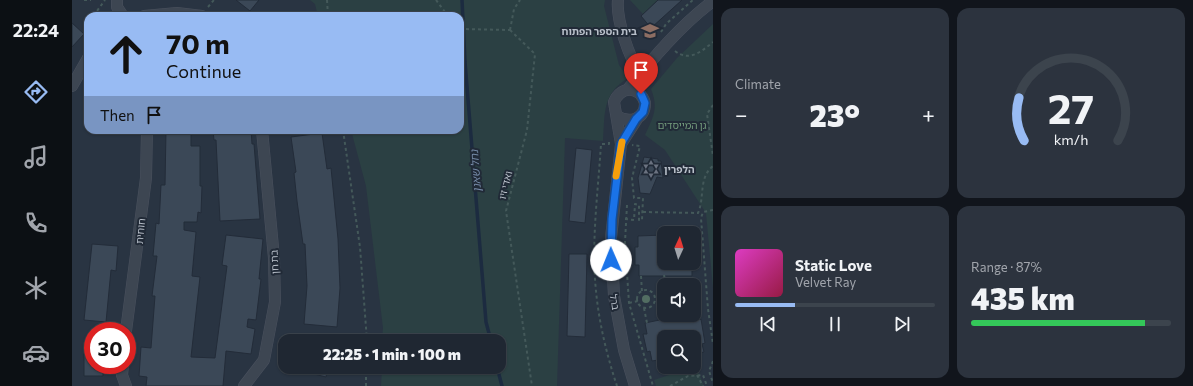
<!DOCTYPE html>
<meta charset="utf-8">
<style>
:root{--surface:#1f2732;--page:#2c333e;--text:#f1f3f6;--muted:#a1a5ac;--line:#3c444d;--accent:#98bbf3}
body{margin:0;font-family:Commissioner,"Noto Sans Hebrew",sans-serif;background:var(--page);color:var(--text);height:100vh;display:flex;flex-direction:column;font-size:15px;white-space:nowrap}
*{box-sizing:border-box;margin:0}
p{font-size:13px;color:var(--muted)}
.icon{flex:none;width:22px;height:22px;fill:none;stroke:currentColor;stroke-width:2;stroke-linecap:round;stroke-linejoin:round}
.map{position:relative;flex:1;overflow:hidden}
.details{display:flex;flex-direction:column;gap:8px;padding:8px;background:#11151c;width:480px}
.details>*{flex:none}
.banner{position:absolute;left:12px;top:12px;width:380px;height:122px;border-radius:12px;box-shadow:0 1px 3px #0004,0 0 0 1px var(--line);background:#98bbf3;color:#111;overflow:hidden}
.needle{width:26px;rotate:4deg}
.controls{position:absolute;left:585px;top:226px;display:grid;gap:8px}
.controls a{display:grid;place-items:center;width:44px;height:44px;border-radius:8px;background:var(--surface);box-shadow:0 1px 3px #0004,0 0 0 1px var(--line);font-size:20px}
.speed{position:absolute;left:12px;top:322px;display:flex;gap:8px;font-size:20px;font-weight:700;text-align:center}
.speed>*{display:grid;place-content:center;width:52px;height:52px;border-radius:50%;background:var(--surface);box-shadow:0 1px 3px #0004,0 0 0 1px var(--line);line-height:1}
.speed .limit{border:6px solid #d22;background:#fff;color:#111}
.pin{position:absolute;display:grid;place-items:center;width:34px;height:34px;color:#fff;margin:-41px -17px;border-radius:50% 50% 50% 0;rotate:-45deg;box-shadow:0 0 4px #0007}
.pin .icon{rotate:45deg}
.me{position:absolute;width:44px;margin:-22px;rotate:359deg;stroke-linejoin:round;filter:drop-shadow(0 0 3px #0008)}
.turn{display:flex;align-items:center;gap:14px;height:84px;padding:0 16px;font-size:18px}
.turn .icon{width:52px;height:52px;stroke-width:2.5}
.turn b{display:block;font-size:28px;line-height:34px}
.then{display:flex;align-items:center;height:38px;padding:0 16px;background:#0003;gap:8px;font-size:15px}
.big{font-size:30px;font-weight:800;line-height:1.1}
.details .card{flex:1;display:flex;flex-direction:column;justify-content:center;gap:6px;min-width:0;padding:0 14px;border-radius:12px;background:var(--page)}
.details .dial{align-items:center;gap:0}
.dial svg{height:104px;overflow:visible;fill:none;stroke:var(--line);stroke-width:7;stroke-linecap:round;text-anchor:middle}
.dial text{fill:var(--text);stroke:none}
.song{display:flex;align-items:center;gap:12px}
.cover{width:48px;height:48px;border-radius:6px;background:linear-gradient(135deg,hsl(310 70% 55%),hsl(340 70% 35%))}
.played{height:4px;border-radius:2px;background:linear-gradient(90deg,var(--accent) 30%,var(--line) 30%)}
.keys{display:flex;justify-content:space-around;direction:ltr}
.heat{display:flex;justify-content:space-between;align-items:center;font-size:22px;direction:ltr}
.charge{height:6px;border-radius:3px;background:linear-gradient(90deg,#34c759 87%,var(--line) 0)}
.details .tiles{flex:1;display:grid;gap:8px;grid-template-columns:repeat(2,1fr)}
.trip{position:absolute;left:206px;top:334px;width:228px;height:40px;border-radius:12px;background:var(--surface);box-shadow:0 1px 3px #0004,0 0 0 1px var(--line);font-weight:800;line-height:40px;text-align:center}
main{display:flex;flex:1;min-height:0}
.dock{display:flex;flex-direction:column;width:72px;justify-content:space-around;align-items:center;background:#0c1014;color:var(--muted)}
.dock .icon{width:28px;height:28px}
.dock .current{color:var(--accent)}
.dock b{font-size:18px;color:var(--text)}
.map>svg:first-child{display:block}
.green{fill:#2b4043}
.lines{fill:none;stroke-linecap:round;stroke-linejoin:round}
.stream{stroke:#1c2b40;stroke-width:3.5}
.building{fill:#3b4857;stroke:#232c39}
.minor-casing{stroke:#4a515e;stroke-width:12}
.path{stroke:#44595a;stroke-width:2;stroke-dasharray:3 3;stroke-linecap:butt}
.minor{stroke:#3d4652;stroke-width:11}
.tree{fill:#526d62}
.route-casing{stroke:#114b97;stroke-width:10}
.route{stroke:#1a73e8;stroke-width:7}
.slow{stroke:#f59e0b;stroke-width:7}
.labels{text-anchor:middle;dominant-baseline:central;stroke-width:4;stroke-linejoin:round;paint-order:stroke}
.poi-label{font-size:10px;font-weight:bold;fill:#bac1cb;stroke:#212a37;text-anchor:end}
.park-label{font-size:10px;fill:#739b7c;stroke:#212a37}
.street-label{font-size:10px;fill:#bac1cb;stroke:#212a37}
.water-label{font-size:11px;font-style:italic;fill:#768ba8;stroke:#212a37}
</style>
<main>
<nav class="dock">
<b>22:24</b>
<svg class="icon current" aria-label="directions" viewBox="0 0 24 24"><path d="M12 3l9 9-9 9-9-9zM9 14v-3h6M13 9l2 2-2 2"/></svg>
<svg class="icon" aria-label="music" viewBox="0 0 24 24"><path d="M9 18V5l10-2v13"/><circle cx="6" cy="18" r="3"/><circle cx="16" cy="16" r="3"/></svg>
<svg class="icon" aria-label="phone" viewBox="0 0 24 24"><path d="M5 4h4l2 5-3 2q2 4 5 5l2-3 5 2v4C11 20 4 13 5 4z"/></svg>
<svg class="icon" aria-label="climate" viewBox="0 0 24 24"><path d="M12 3v18M4 7l16 10M4 17L20 7"/></svg>
<svg class="icon" aria-label="car" viewBox="0 0 24 24"><path d="M5 17H2v-5l4-1 3-4h7l3 4 3 1v5h-3M9 17h6M6 11h13"/><circle cx="7" cy="17" r="2"/><circle cx="17" cy="17" r="2"/></svg>
</nav>
<div class="map">
<svg width="641" height="386" viewBox="0 0 641 386">
<rect width="100%" height="100%" fill="#293442"/>
<path class="green" d="M 238,0 L 533,0 L 532,6 L 547,65 L 556,78 C 530,94 533,113 531,141 L 493,138 L 485,386 L 309,386 L 310,367 L 427,367 L 427,341 L 310,341 L 311,328 L 294,186 L 279,130 L 388,130 L 388,16 L 246,16 L 243,4 Z
M 558,0 L 586,0 L 571,14 Z
M 641,24 L 641,288 L 634,213 L 593,150 L 573,135 C 581,117 587,109 579,89 L 605,58 Z
M 624,366 L 632,386 L 584,386 L 582,380 Z"/>
<g class="lines">
<path class="stream" d="M 390,0 L 393,62 L 414,322 L 419,341
M 425,367 L 430,386"/>
</g>
<path class="building" d="M 164,0 L 187,0 L 178,11 Z
M 586,0 L 610,0 L 579,28 L 569,16 Z
M 0,23 L 12,34 L 0,47 Z
M 94,130 L 119,130 L 119,146 L 128,146 L 128,186 L 130,186 L 129,213 L 126,212 L 125,222 L 112,222 L 112,230 L 124,232 L 120,276 L 128,277 L 119,357 L 143,358 L 155,266 L 150,265 L 154,235 L 191,239 L 187,279 L 189,279 L 184,320 L 176,319 L 175,327 L 183,329 L 179,354 L 154,351 L 151,386 L 74,386 L 75,377 L 67,376 L 69,347 L 79,348 L 83,296 L 80,296 L 85,256 L 81,256 L 84,223 L 87,224 L 89,185 L 93,185 Z
M 141,130 L 179,130 L 180,144 L 182,144 L 188,219 L 148,221 L 144,140 L 142,140 Z
M 250,133 L 255,169 L 259,168 L 266,239 L 268,288 L 265,327 L 232,324 L 235,286 L 233,244 L 231,244 L 225,201 L 222,173 L 224,172 L 219,137 Z
M 504,148 L 520,150 L 513,223 L 497,221 Z
M 572,157 L 586,159 L 586,161 L 589,161 L 591,178 L 585,177 L 578,194 L 568,193 L 566,178 Z
M 592,235 L 592,263 L 620,263 L 620,276 L 567,276 L 567,265 L 563,265 L 563,247 L 566,247 L 566,236 Z
M 20,244 L 46,246 L 44,271 L 39,270 L 34,322 L 12,320 Z
M 497,254 L 515,254 L 513,337 L 495,336 Z
M 612,315 L 625,315 L 626,320 L 629,319 L 633,343 L 630,344 L 632,352 L 622,354 L 622,337 L 592,337 L 592,359 L 580,361 L 578,351 L 575,352 L 571,334 L 575,334 L 573,323 Z
M 12,344 L 21,344 L 21,365 L 31,365 L 31,376 L 12,376 Z
M 226,367 L 256,367 L 254,377 L 226,370 Z"/>
<g class="lines">
<g class="minor-casing">
<path id="minor" d="M 45,0 L 45,7 L 51,16
M 546,0 C 544,19 557,59 569,74
M 72,16 L 105,13 L 130,16
M 0,86 L 16,58
M 556,89 C 581,58 609,25 641,1
M 545,116 C 558,124 573,119 573,103 C 568,86 549,85 542,102 L 549,144 L 539,238 L 542,296 L 552,350 L 563,386
M 549,144 L 565,119
M 54,331 L 74,178 L 75,130
M 51,365 L 50,375 L 54,386
M 172,386 L 192,360 L 203,302 L 202,258 L 190,130"/>
</g>
<path class="path" d="M 12,0 L 19,0
M 255,0 L 256,16
M 364,0 L 376,16
M 136,7 L 142,0
M 28,16 L 25,11 L 33,0
M 388,29 L 438,30
M 438,30 L 463,54 L 455,130 L 434,211 L 460,386
M 438,30 L 442,9 L 448,0
M 589,32 L 594,24 L 621,0
M 603,51 C 617,62 629,52 641,42
M 641,105 L 635,114 L 641,156
M 271,130 L 288,247 L 295,341
M 537,142 L 537,144 L 529,144 C 526,192 519,243 524,291 C 527,323 535,356 545,386
M 555,205 L 553,242 L 557,303 L 581,386
M 641,210 L 631,212 L 629,218 L 636,309 L 641,344
M 571,212 L 626,213 C 633,198 626,178 641,166
M 553,219 L 562,220 L 563,204 L 567,205 L 567,220 L 570,220 L 571,198 L 562,198 L 560,178 L 568,146 L 560,145
M 592,275 L 594,285
M 569,276 L 570,292
M565 299a9 9 0 1 1 18 0a9 9 0 1 1-18 0Z
M 557,303 L 566,301
M 572,308 L 575,323
M 597,315 L 598,318
M 641,361 L 637,371 L 641,383
M 625,375 L 631,386
M 294,386 L 294,367
M 598,386 L 616,376 L 631,375 L 635,386"/>
<use href="#minor" class="minor"/>
</g>
<circle class="tree" cx="574" cy="299" r="4"/>
<g class="lines">
<g class="route-casing">
<path id="route" d="M 539,260 L 540,219 L 549,144 L 564,119 L 571,112 L 573,103 L 569,94"/>
</g>
<use href="#route" class="route"/>
<path class="slow" d="M 544,176 L 550,142"/>
</g>
<defs>
<g id="school-bare" transform="scale(1.38)"><path d="M0-5L7-2L0 1L-7-2ZM-4 1L0 2.5L4 1V4Q0 6-4 4Z" fill="#8d6e63" stroke="#212a37" stroke-width="2.5" paint-order="stroke"/></g>
<g id="synagogue-bare" transform="scale(1.38)"><path d="M0-6.5L5.6 3.2H-5.6ZM0 6.5L5.6-3.2H-5.6Z" fill="#6b7280" stroke="#212a37" stroke-width="2.5" paint-order="stroke"/></g>
</defs>
<g fill-rule="evenodd">
<use href="#school-bare" x="578" y="31"/>
<use href="#synagogue-bare" x="579" y="169"/>
</g>
<g class="labels">
<g class="poi-label">
<text x="565" y="31">בית הספר הפתוח</text>
<text x="592" y="169" text-anchor="start">הלפרין</text>
</g>
<g class="park-label">
<text x="610" y="125">גן המייסדים</text>
</g>
<g class="street-label">
<text transform="translate(433 185) rotate(-76)">ואדי זיו</text>
<text transform="translate(68 231) rotate(-84)">חוחית</text>
<text transform="translate(202 262) rotate(-93)">בת חן</text>
<text transform="translate(543 302) rotate(81)">ברל</text>
</g>
<g class="water-label">
<text transform="translate(403 171) rotate(-94)">נחל שאנן</text>
</g>
</g>
</svg>
<div class="controls">
<a><svg class="needle" viewBox="-14 -14 28 28"><path d="M0-13l5 13h-10z" fill="#e53935"/><path d="M0 13l5-13h-10z" fill="#a1a5ac"/></svg></a>
<a><svg class="icon" aria-label="sound" viewBox="0 0 24 24"><path d="M4 9h4l5-4v14l-5-4H4zM17 9q2 3 0 6"/></svg></a>
<a><svg class="icon" aria-label="search" viewBox="0 0 24 24"><circle cx="10" cy="10" r="6"/><path d="M15 15l6 6"/></svg></a>
</div>
<div class="speed"><div class="limit">30</div></div>
<div class="pin" style="left:569px;top:94px;background:#d93025"><svg class="icon" aria-label="arrive" viewBox="0 0 24 24"><path d="M6 21V4h12l-3 4 3 4H6"/></svg></div>
<svg class="me" style="left:539px;top:260px" viewBox="-20 -20 40 40"><circle r="19" fill="#fff"/><path d="M0-13L10 11 0 6-10 11z" fill="#1a73e8"/></svg>
<div class="trip">22:25 · 1 min · 100 m</div>
<div class="banner">
<div class="turn"><svg class="icon" aria-label="ahead" viewBox="0 0 24 24"><path d="M12 20V5M6 11l6-6 6 6"/></svg><div><b>70 m</b>Continue</div></div>
<div class="then">Then<svg class="icon" aria-label="arrive" viewBox="0 0 24 24"><path d="M6 21V4h12l-3 4 3 4H6"/></svg></div>
</div>
</div>
<section class="details">
<div class="tiles">
<div class="card"><p>Climate</p>
<div class="heat"><a>−</a><b class="big">23°</b><a>+</a></div>
</div>
<div class="card dial"><svg viewBox="0 0 100 80">
<path d="M14 69A42 42 0 1 1 86 69"/>
<path d="M14 69A42 42 0 0 1 10 36" stroke="#98bbf3"/>
<text x="50" y="56" font-size="32" font-weight="700">27</text>
<text x="50" y="72" font-size="11">km/h</text>
</svg></div>
<div class="card">
<div class="song"><i class="cover"></i><div><b>Static Love</b><p>Velvet Ray</p></div></div>
<div class="played"></div>
<div class="keys"><svg class="icon" aria-label="previous" viewBox="0 0 24 24"><path d="M18 5L8 12l10 7zM5 5v14"/></svg><svg class="icon" aria-label="pause" viewBox="0 0 24 24"><path d="M8 5v14M16 5v14"/></svg><svg class="icon" aria-label="next" viewBox="0 0 24 24"><path d="M6 5l10 7-10 7zM19 5v14"/></svg></div>
</div>
<div class="card"><p>Range · 87%</p><b class="big">435 km</b><div class="charge"></div></div>
</div>
</section>
</main>
